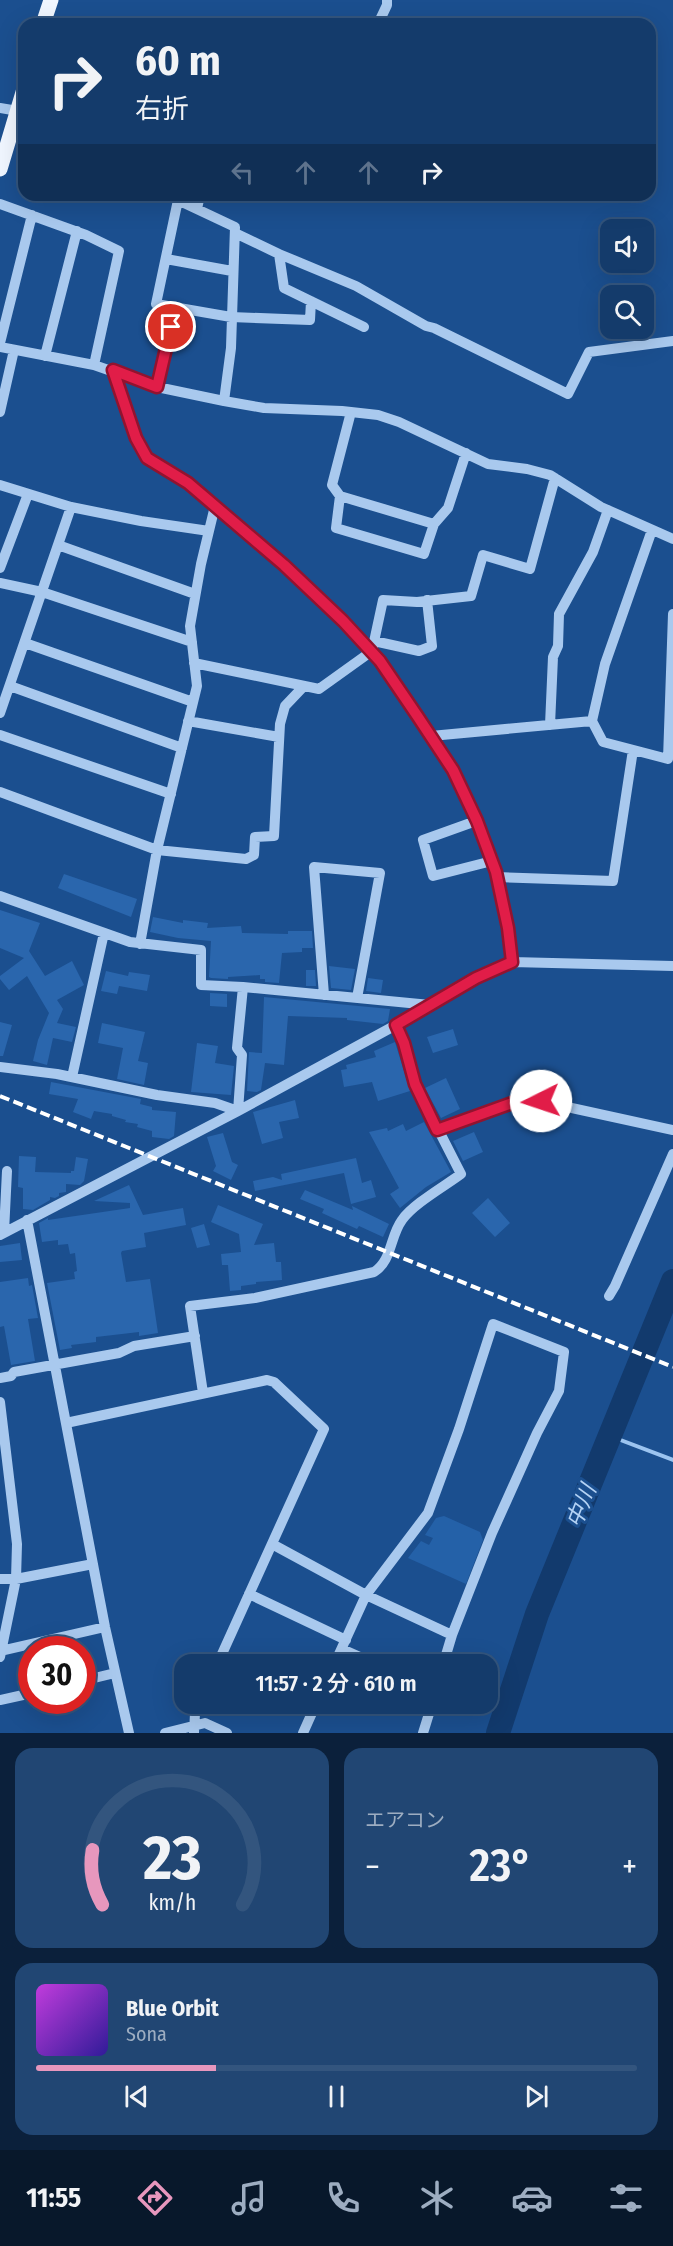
<!DOCTYPE html>
<html lang="ja">
<meta charset="utf-8">
<style>
:root{--surface:#143b6b;--page:#214673;--text:#f1f3f6;--muted:#9dadc1;--line:#33557e;--accent:#e797bd}
body{margin:0;font-family:"Fira Sans Condensed","Noto Sans JP",sans-serif;background:var(--page);color:var(--text);height:100vh;display:flex;flex-direction:column;font-size:22px;white-space:nowrap}
*{box-sizing:border-box;margin:0}
p{font-size:20px;color:var(--muted)}
.icon{flex:none;width:33px;height:33px;fill:none;stroke:currentColor;stroke-width:2;stroke-linecap:round;stroke-linejoin:round}
.map{position:relative;height:1733px;overflow:hidden}
.panel{display:flex;flex-direction:column;gap:15px;padding:15px;background:#0b203b;flex:1}
.panel>*{flex:none}
.hud{position:absolute;left:18px;top:18px;width:638px;height:183px;border-radius:18px;box-shadow:0 6px 24px #0002,0 0 0 2px var(--line);background:#143b6b;color:var(--text);overflow:hidden}
.tools{position:absolute;left:600px;top:219px;display:grid;gap:12px}
.tools a{display:grid;place-items:center;width:54px;height:54px;border-radius:12px;background:var(--surface);box-shadow:0 6px 24px #0002,0 0 0 2px var(--line);font-size:30px}
.speed{position:absolute;left:18px;top:1636px;display:flex;gap:12px;font-size:30px;font-weight:700;text-align:center}
.speed>*{display:grid;place-content:center;width:78px;height:78px;border-radius:50%;background:var(--surface);box-shadow:0 6px 24px #0002,0 0 0 2px var(--line);line-height:1}
.speed .limit{border:9px solid #d22;background:#fff;color:#111}
.pin{position:absolute;display:grid;place-items:center;width:51px;height:51px;color:#fff;margin:-26px;border:3px solid #fff;border-radius:50%;box-shadow:0 2px 6px #0007}
.me{position:absolute;width:66px;margin:-33px;rotate:266deg;stroke-linejoin:round;filter:drop-shadow(0 0 4px #0008)}
.turn{display:flex;align-items:center;gap:21px;height:126px;padding:0 18px;font-size:27px}
.turn .icon{width:78px;height:78px;stroke-width:2.5}
.turn b{display:block;font-size:42px;line-height:51px}
.lanes{display:flex;align-items:center;height:57px;padding:0 18px;background:#0003;justify-content:center;gap:30px;direction:ltr}
.lanes .off{opacity:.35}
.big{font-size:45px;font-weight:600;line-height:1.1}
.panel .tile{flex:1;display:flex;flex-direction:column;justify-content:center;gap:9px;min-width:0;padding:0 21px;border-radius:18px;background:var(--page)}
.panel .dial{align-items:center;gap:0}
.dial svg{height:156px;overflow:visible;fill:none;stroke:var(--line);stroke-width:7;stroke-linecap:round;text-anchor:middle}
.dial text{fill:var(--text);stroke:none}
.song{display:flex;align-items:center;gap:18px}
.cover{width:72px;height:72px;border-radius:9px;background:linear-gradient(135deg,hsl(290 70% 55%),hsl(250 70% 35%))}
.played{height:6px;border-radius:3px;background:linear-gradient(90deg,var(--accent) 30%,var(--line) 30%)}
.keys{display:flex;justify-content:space-around;direction:ltr}
.heat{display:flex;justify-content:space-between;align-items:center;font-size:33px;direction:ltr}
.panel .tiles{flex:1;display:grid;gap:15px;grid-template-columns:1fr 1fr}
.tile:last-child{grid-column:span 2}
.trip{position:absolute;left:174px;top:1654px;width:324px;height:60px;border-radius:18px;background:var(--surface);box-shadow:0 6px 24px #0002,0 0 0 2px var(--line);font-weight:600;line-height:60px;text-align:center}
.tabs{display:flex;height:96px;justify-content:space-around;align-items:center;background:#08182b;color:var(--muted)}
.tabs .icon{width:42px;height:42px}
.tabs .active{color:var(--accent)}
.tabs b{font-size:27px;color:var(--text)}
.map>svg:first-child{display:block}
.green{fill:#2461a8}
.lines{fill:none;stroke-linecap:round;stroke-linejoin:round}
.stream{stroke:#9cc4f0;stroke-width:4}
.river{stroke:#123a6d;stroke-width:24}
.building{fill:#2a66ad}
.minor{stroke:#a9c9ee;stroke-width:10}
.major{stroke:#f0f6ff;stroke-width:15}
.rail{stroke:#fff;stroke-width:4;stroke-dasharray:10 4.5;stroke-linecap:butt}
.route-casing{stroke:#92132f;stroke-width:15}
.route{stroke:#e11d48;stroke-width:10}
.labels{text-anchor:middle;dominant-baseline:central;stroke-width:6;stroke-linejoin:round;paint-order:stroke}
.water-label{font-size:22px;font-style:italic;fill:#b5d3f5;stroke:#1b4f8f}
</style>
<div class="map">
<svg width="673" height="1733" viewBox="0 0 673 1733">
<rect width="100%" height="100%" fill="#1b4f8f"/>
<path class="green" d="M 444,1516 L 480,1532 L 483,1540 L 466,1584 L 408,1558 L 421,1541 L 429,1545 L 433,1538 L 425,1535 L 436,1518 Z"/>
<g class="lines">
<path class="stream" d="M 610,1436 L 673,1460"/>
<path class="river" d="M 498,1733 L 537,1614 L 673,1281"/>
</g>
<path class="building" d="M 64,874 L 137,899 L 131,917 L 58,888 Z
M 0,910 L 40,923 L 29,951 L 45,976 L 72,961 L 84,985 L 57,1000 L 63,1009 L 57,1023 L 76,1027 L 72,1042 L 53,1038 L 47,1065 L 33,1061 L 38,1040 L 49,1013 L 27,976 L 9,990 L 0,979 L 0,976 L 24,958 L 0,948 Z
M 153,917 L 183,923 L 183,920 L 208,923 L 207,928 L 241,926 L 242,933 L 288,934 L 288,931 L 312,931 L 313,948 L 302,948 L 302,952 L 282,953 L 279,983 L 265,982 L 265,979 L 260,979 L 260,975 L 228,977 L 228,979 L 211,978 L 209,977 L 211,941 L 178,938 L 150,932 Z
M 329,966 L 355,969 L 351,990 L 331,988 Z
M 306,970 L 315,970 L 316,986 L 306,986 Z
M 106,971 L 128,976 L 129,972 L 150,975 L 147,991 L 119,986 L 117,994 L 101,991 Z
M 368,978 L 383,980 L 381,993 L 366,991 Z
M 210,993 L 227,994 L 227,1007 L 210,1006 Z
M 264,997 L 390,1009 L 388,1021 L 383,1024 L 347,1020 L 347,1018 L 288,1016 L 284,1065 L 265,1063 L 261,1090 L 257,1092 L 247,1091 L 249,1052 L 262,1053 Z
M 0,1022 L 12,1025 L 3,1056 L 0,1056 Z
M 102,1023 L 145,1032 L 138,1061 L 148,1063 L 144,1085 L 117,1079 L 123,1048 L 98,1043 Z
M 453,1029 L 458,1045 L 433,1053 L 427,1037 Z
M 395,1042 L 410,1091 L 378,1101 L 372,1082 L 344,1087 L 341,1070 L 347,1069 L 346,1065 L 376,1057 L 374,1051 Z
M 197,1043 L 218,1046 L 215,1063 L 234,1066 L 231,1095 L 191,1092 Z
M 446,1078 L 460,1109 L 441,1118 L 425,1088 Z
M 51,1082 L 141,1099 L 140,1104 L 152,1107 L 152,1110 L 176,1112 L 174,1136 L 169,1139 L 152,1137 L 152,1131 L 137,1127 L 138,1124 L 125,1122 L 126,1120 L 112,1116 L 112,1114 L 94,1111 L 91,1119 L 73,1112 L 78,1099 L 49,1094 Z
M 295,1100 L 299,1118 L 279,1122 L 283,1138 L 262,1144 L 253,1112 Z
M 424,1122 L 451,1172 L 426,1187 L 400,1208 L 390,1194 L 399,1188 L 369,1132 L 387,1128 L 388,1131 L 403,1124 L 406,1131 Z
M 474,1132 L 483,1152 L 463,1161 L 453,1141 Z
M 223,1133 L 232,1162 L 238,1165 L 231,1180 L 213,1171 L 216,1166 L 207,1137 Z
M 19,1156 L 36,1157 L 35,1172 L 71,1173 L 71,1171 L 74,1171 L 76,1157 L 88,1159 L 84,1181 L 80,1185 L 66,1184 L 66,1192 L 59,1193 L 59,1196 L 55,1198 L 50,1197 L 50,1200 L 33,1210 L 23,1209 L 23,1188 L 18,1187 Z
M 356,1158 L 362,1183 L 371,1180 L 376,1197 L 351,1204 L 344,1173 L 255,1191 L 253,1181 L 273,1177 L 282,1180 L 281,1174 Z
M 129,1185 L 143,1215 L 183,1208 L 186,1225 L 144,1233 L 146,1247 L 122,1251 L 121,1253 L 126,1282 L 150,1279 L 158,1333 L 139,1336 L 139,1332 L 96,1337 L 96,1342 L 71,1345 L 72,1348 L 60,1350 L 47,1283 L 75,1279 L 74,1272 L 77,1271 L 75,1253 L 70,1254 L 68,1244 L 58,1245 L 58,1240 L 42,1242 L 39,1223 L 48,1218 L 48,1220 L 130,1208 L 130,1203 L 94,1201 Z
M 305,1190 L 353,1210 L 352,1206 L 389,1224 L 383,1237 L 359,1226 L 357,1229 L 322,1213 L 324,1209 L 300,1199 Z
M 488,1198 L 510,1223 L 495,1237 L 472,1213 Z
M 218,1205 L 263,1224 L 254,1245 L 274,1243 L 276,1262 L 281,1262 L 282,1280 L 256,1282 L 256,1284 L 241,1286 L 241,1290 L 230,1291 L 228,1265 L 222,1265 L 221,1254 L 241,1252 L 239,1234 L 211,1222 Z
M 204,1224 L 210,1245 L 197,1248 L 191,1228 Z
M 20,1243 L 22,1260 L 0,1262 L 0,1246 Z
M 28,1278 L 29,1286 L 32,1285 L 38,1318 L 28,1319 L 35,1361 L 11,1365 L 4,1326 L 0,1327 L 0,1282 Z"/>
<g class="lines">
<path class="minor" d="M 378,24 L 387,5 L 387,0
M 0,108 L 18,111
M 167,195 L 235,227 L 231,348 L 224,401
M 178,200 L 156,304 L 231,317 L 310,320 L 311,301
M 0,204 L 86,235 L 119,251 L 94,365
M 197,209 L 200,195
M 235,233 L 279,254 L 284,288 L 364,327
M 279,254 L 356,286 L 426,326 L 434,328 L 568,394 L 589,352 L 673,341
M 166,259 L 232,271
M 0,343 L 32,215
M 0,347 L 94,365 L 157,387 L 224,401 L 264,408 L 342,411 L 378,415 L 399,422 L 488,464 L 527,469 L 550,475 L 601,507 L 673,539
M 45,356 L 77,231
M 113,370 L 136,438 L 147,458 L 188,483 L 284,565 L 343,621 L 380,661 L 431,736 L 453,770 L 476,821 L 496,872 L 508,928 L 512,962
M 157,387 L 175,307
M 0,412 L 14,350
M 351,412 L 332,485 L 340,496 L 434,524
M 0,485 L 71,507 L 141,521 L 209,531
M 340,496 L 336,528 L 424,554 L 434,524 L 448,508 L 466,453
M 652,530 L 605,664 L 592,721 L 603,742 L 668,759 L 673,614
M 58,545 L 195,594
M 0,568 L 28,494
M 0,583 L 42,592 L 192,642
M 374,641 L 419,651 L 432,646 L 427,600
M 25,643 L 193,702
M 194,663 L 319,689 L 372,651 L 383,600 L 417,602 L 471,596 L 483,555 L 530,569 L 555,478
M 10,686 L 182,748
M 0,713 L 71,507
M 188,721 L 279,737
M 550,725 L 553,657 L 558,646 L 559,614 L 593,552 L 608,510
M 0,735 L 171,794
M 431,736 L 592,721
M 0,792 L 157,850 L 246,859 L 254,855 L 255,837 L 274,836 L 280,724 L 285,706 L 304,686
M 476,821 L 423,840 L 433,876 L 492,861
M 497,877 L 613,881 L 633,750
M 0,896 L 130,942 L 201,950 L 201,985 L 243,987 L 237,1048 L 242,1055 L 238,1111
M 140,944 L 157,850 L 197,686 L 190,626 L 201,564 L 215,506
M 243,987 L 430,1005
M 324,995 L 314,867 L 380,873 L 357,998
M 0,1067 L 57,1074 L 157,1095 L 215,1103 L 238,1111
M 72,1077 L 104,933
M 437,1130 L 526,1098 L 673,1130
M 27,1220 L 105,1627 L 129,1733
M 4,1232 L 7,1171
M 0,1235 L 238,1111 L 396,1025 L 476,978 L 512,962 L 673,966
M 609,1296 L 615,1286 L 673,1154
M 0,1378 L 11,1376 L 14,1372 L 119,1353 L 134,1346 L 195,1336
M 203,1393 L 190,1306 L 255,1298 L 374,1272 C 392,1261 390,1236 402,1220 C 413,1204 445,1186 461,1174 L 415,1084 L 404,1043 L 396,1025
M 0,1402 L 17,1544 L 16,1579 L 0,1657
M 66,1423 L 267,1380 L 274,1382 L 324,1429 L 217,1665
M 272,1544 L 366,1595 L 452,1635
M 0,1579 L 16,1579 L 93,1564
M 249,1594 L 346,1640
M 342,1649 L 378,1665
M 1,1651 L 105,1627
M 334,1665 L 366,1595 L 428,1513 L 459,1429 L 493,1324 L 564,1352 L 559,1391 L 537,1433 L 492,1533 L 452,1635 L 443,1665
M 82,1681 L 115,1673
M 0,1700 L 32,1693
M 165,1733 L 205,1723 L 227,1733
M 194,1733 L 195,1713 L 199,1704
M 303,1733 L 316,1704
M 423,1733 L 432,1704"/>
<path class="major" d="M 43,24 L 51,0
M 0,169 L 24,89"/>
<path class="rail" d="M 0,1096 L 673,1367"/>
</g>
<g class="lines">
<g class="route-casing">
<path id="route" d="M 171,327 L 157,387 L 113,370 L 136,438 L 147,458 L 188,483 L 284,565 L 343,621 L 380,661 L 418,717 L 453,770 L 477,821 L 496,872 L 508,928 L 512,962 L 476,978 L 396,1025 L 404,1043 L 415,1084 L 437,1130 L 526,1098 L 541,1101"/>
</g>
<use href="#route" class="route"/>
</g>
<g class="labels">
<g class="water-label">
<text transform="translate(581 1506) rotate(-68)">中川</text>
</g>
</g>
</svg>
<div class="tools">
<a><svg class="icon" aria-label="sound" viewBox="0 0 24 24"><path d="M4 9h4l5-4v14l-5-4H4zM17 9q2 3 0 6"/></svg></a>
<a><svg class="icon" aria-label="search" viewBox="0 0 24 24"><circle cx="10" cy="10" r="6"/><path d="M15 15l6 6"/></svg></a>
</div>
<div class="speed"><div class="limit">30</div></div>
<div class="pin" style="left:171px;top:327px;background:#d93025"><svg class="icon" aria-label="arrive" viewBox="0 0 24 24"><path d="M6 21V4h12l-3 4 3 4H6"/></svg></div>
<svg class="me" style="left:541px;top:1101px" viewBox="-20 -20 40 40"><circle r="19" fill="#fff"/><path d="M0-13L10 11 0 6-10 11z" fill="#e11d48"/></svg>
<div class="trip">11:57 · 2 分 · 610 m</div>
<div class="hud">
<div class="turn"><svg class="icon" aria-label="right" viewBox="0 0 24 24"><path d="M7 20v-9h11M14 6l5 5-5 5"/></svg><div><b>60 m</b>右折</div></div>
<div class="lanes"><svg class="icon off" aria-label="left" viewBox="0 0 24 24"><path d="M17 20v-9H6M10 6l-5 5 5 5"/></svg><svg class="icon off" aria-label="ahead" viewBox="0 0 24 24"><path d="M12 20V5M6 11l6-6 6 6"/></svg><svg class="icon off" aria-label="ahead" viewBox="0 0 24 24"><path d="M12 20V5M6 11l6-6 6 6"/></svg><svg class="icon" aria-label="right" viewBox="0 0 24 24"><path d="M7 20v-9h11M14 6l5 5-5 5"/></svg></div>
</div>
</div>
<section class="panel">
<div class="tiles">
<div class="tile dial"><svg viewBox="0 0 100 80">
<path d="M14 69A42 42 0 1 1 86 69"/>
<path d="M14 69A42 42 0 0 1 9 41" stroke="#e797bd"/>
<text x="50" y="56" font-size="32" font-weight="700">23</text>
<text x="50" y="72" font-size="11">km/h</text>
</svg></div>
<div class="tile"><p>エアコン</p>
<div class="heat"><a>−</a><b class="big">23°</b><a>+</a></div>
</div>
<div class="tile">
<div class="song"><i class="cover"></i><div><b>Blue Orbit</b><p>Sona</p></div></div>
<div class="played"></div>
<div class="keys"><svg class="icon" aria-label="previous" viewBox="0 0 24 24"><path d="M18 5L8 12l10 7zM5 5v14"/></svg><svg class="icon" aria-label="pause" viewBox="0 0 24 24"><path d="M8 5v14M16 5v14"/></svg><svg class="icon" aria-label="next" viewBox="0 0 24 24"><path d="M6 5l10 7-10 7zM19 5v14"/></svg></div>
</div>
</div>
</section>
<nav class="tabs">
<b>11:55</b>
<svg class="icon active" aria-label="directions" viewBox="0 0 24 24"><path d="M12 3l9 9-9 9-9-9zM9 14v-3h6M13 9l2 2-2 2"/></svg>
<svg class="icon" aria-label="music" viewBox="0 0 24 24"><path d="M9 18V5l10-2v13"/><circle cx="6" cy="18" r="3"/><circle cx="16" cy="16" r="3"/></svg>
<svg class="icon" aria-label="phone" viewBox="0 0 24 24"><path d="M5 4h4l2 5-3 2q2 4 5 5l2-3 5 2v4C11 20 4 13 5 4z"/></svg>
<svg class="icon" aria-label="climate" viewBox="0 0 24 24"><path d="M12 3v18M4 7l16 10M4 17L20 7"/></svg>
<svg class="icon" aria-label="car" viewBox="0 0 24 24"><path d="M5 17H2v-5l4-1 3-4h7l3 4 3 1v5h-3M9 17h6M6 11h13"/><circle cx="7" cy="17" r="2"/><circle cx="17" cy="17" r="2"/></svg>
<svg class="icon" aria-label="filters" viewBox="0 0 24 24"><path d="M4 7h16M4 17h16"/><circle cx="9" cy="7" r="2"/><circle cx="15" cy="17" r="2"/></svg>
</nav>
